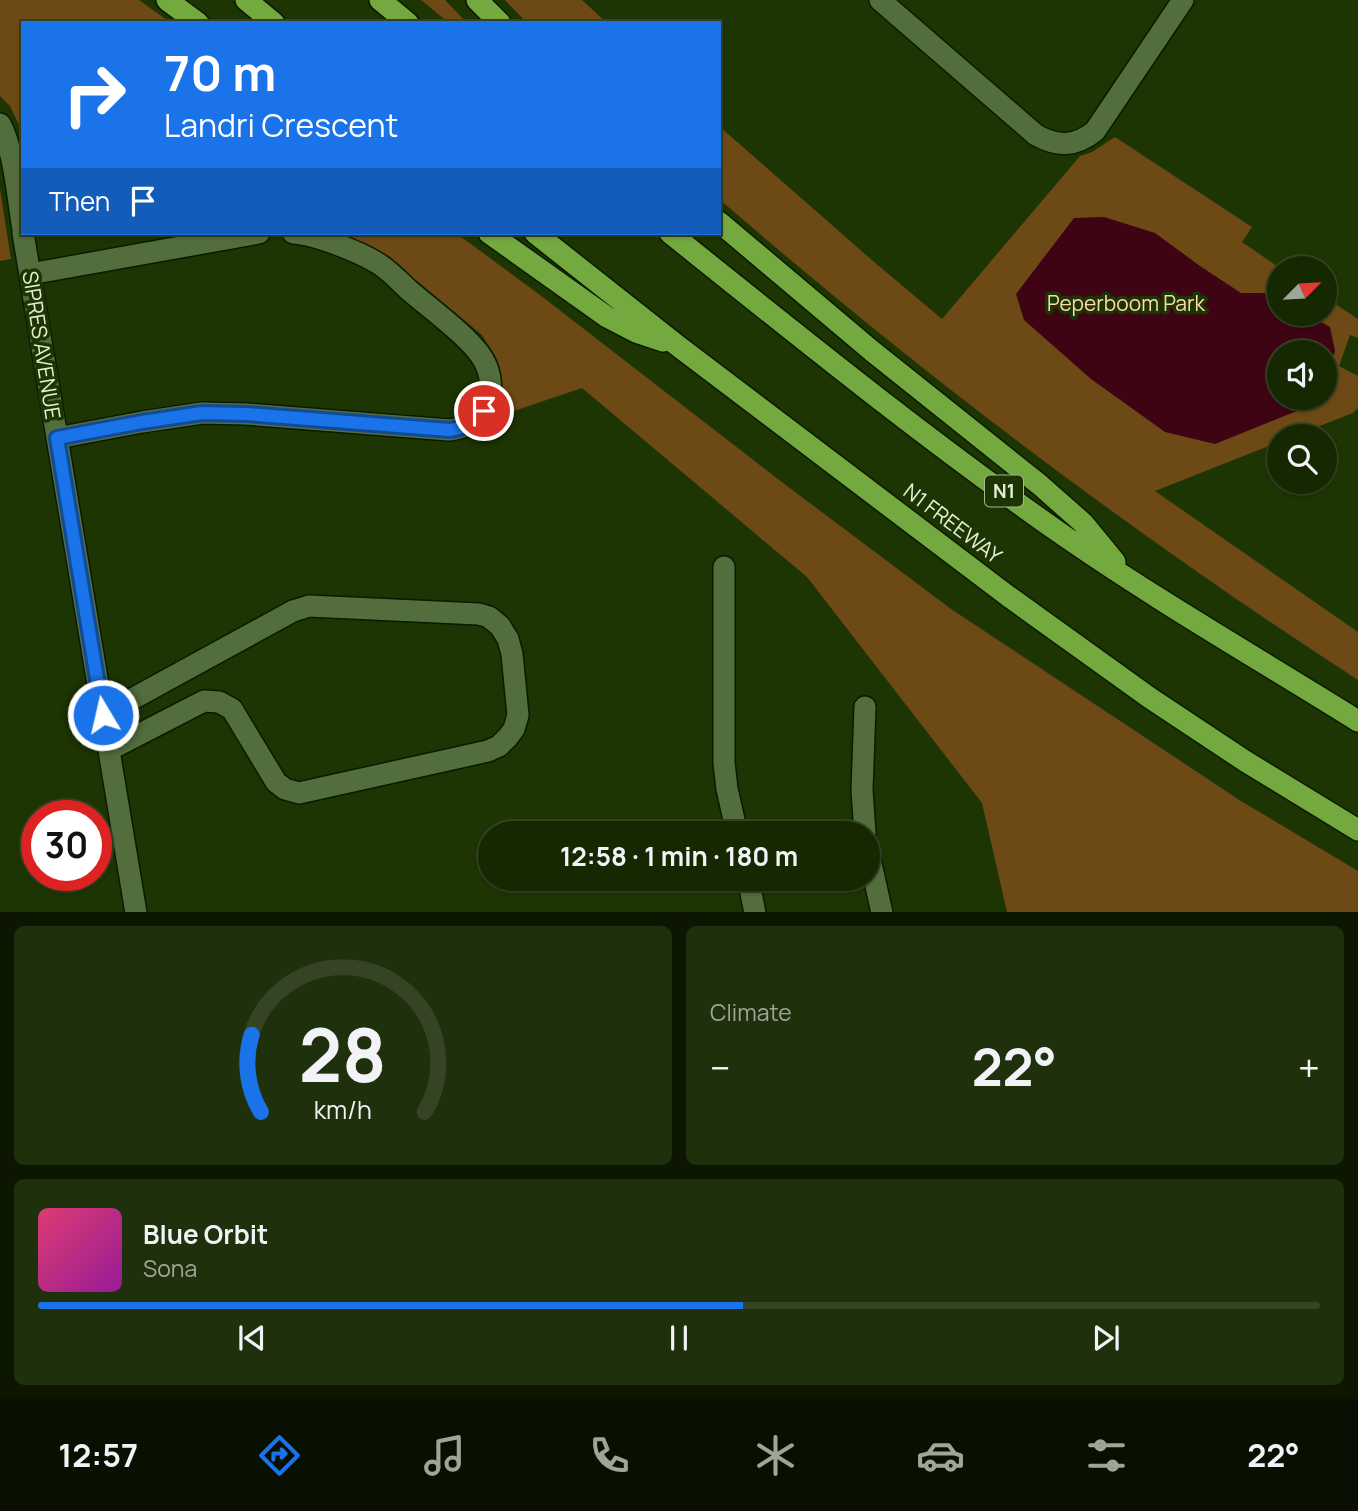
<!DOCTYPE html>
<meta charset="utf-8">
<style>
:root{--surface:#162802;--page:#1f300c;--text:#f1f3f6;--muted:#9ea699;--line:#354424;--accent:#1a73e8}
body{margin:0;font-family:Manrope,sans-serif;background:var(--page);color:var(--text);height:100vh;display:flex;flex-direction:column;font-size:26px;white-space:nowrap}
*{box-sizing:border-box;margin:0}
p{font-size:23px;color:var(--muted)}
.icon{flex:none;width:38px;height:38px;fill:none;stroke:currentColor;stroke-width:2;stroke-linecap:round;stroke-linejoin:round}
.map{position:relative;height:912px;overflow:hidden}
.drawer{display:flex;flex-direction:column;gap:14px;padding:14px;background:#0c1601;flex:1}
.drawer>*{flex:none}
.top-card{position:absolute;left:21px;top:21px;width:700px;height:214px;border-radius:0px;box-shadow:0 2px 5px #0004,0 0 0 2px var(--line);background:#1a73e8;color:#fff;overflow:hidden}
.needle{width:46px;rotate:66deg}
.controls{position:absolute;left:1267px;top:256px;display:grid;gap:14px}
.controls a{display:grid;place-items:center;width:70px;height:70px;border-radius:50%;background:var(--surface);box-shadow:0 2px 5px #0004,0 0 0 2px var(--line);font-size:35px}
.speed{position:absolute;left:21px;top:800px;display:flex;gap:14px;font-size:35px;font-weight:700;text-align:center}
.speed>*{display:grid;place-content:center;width:91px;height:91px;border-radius:50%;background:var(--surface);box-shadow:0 2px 5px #0004,0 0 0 2px var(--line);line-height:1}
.speed .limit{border:10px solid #d22;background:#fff;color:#111}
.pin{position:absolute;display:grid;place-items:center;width:60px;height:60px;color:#fff;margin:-30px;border:4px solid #fff;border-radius:50%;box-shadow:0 2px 7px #0007}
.me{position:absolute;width:77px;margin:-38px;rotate:351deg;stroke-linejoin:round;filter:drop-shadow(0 0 5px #0008)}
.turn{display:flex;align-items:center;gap:24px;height:147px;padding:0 28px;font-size:32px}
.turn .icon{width:91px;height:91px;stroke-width:2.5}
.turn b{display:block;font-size:49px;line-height:60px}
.then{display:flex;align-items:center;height:66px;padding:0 28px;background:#0003;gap:14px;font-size:26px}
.big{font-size:52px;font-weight:700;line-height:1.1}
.drawer .card{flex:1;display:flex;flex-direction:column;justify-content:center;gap:10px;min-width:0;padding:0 24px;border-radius:10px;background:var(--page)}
.drawer .dial{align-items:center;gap:0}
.dial svg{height:182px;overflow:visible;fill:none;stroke:var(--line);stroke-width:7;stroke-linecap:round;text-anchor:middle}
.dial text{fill:var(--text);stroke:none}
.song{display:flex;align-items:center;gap:21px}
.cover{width:84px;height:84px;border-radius:10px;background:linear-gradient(135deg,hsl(340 70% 55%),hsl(300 70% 35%))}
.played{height:7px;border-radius:4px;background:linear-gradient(90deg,var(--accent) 55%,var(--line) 55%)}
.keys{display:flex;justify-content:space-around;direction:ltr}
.heat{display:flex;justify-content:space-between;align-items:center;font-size:38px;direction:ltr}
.drawer .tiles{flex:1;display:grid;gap:14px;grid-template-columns:1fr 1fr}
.card:last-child{grid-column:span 2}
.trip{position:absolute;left:478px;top:821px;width:402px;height:70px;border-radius:35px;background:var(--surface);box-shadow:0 2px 5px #0004,0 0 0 2px var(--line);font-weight:700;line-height:70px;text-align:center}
.dock{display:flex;height:112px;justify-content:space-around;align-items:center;background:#091001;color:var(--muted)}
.dock .icon{width:49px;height:49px}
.dock .on{color:var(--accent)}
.dock b{font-size:32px;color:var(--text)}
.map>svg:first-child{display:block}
.green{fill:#6d4915;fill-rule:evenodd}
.water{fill:#3e0413}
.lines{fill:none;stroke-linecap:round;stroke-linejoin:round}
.minor-casing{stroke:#0a1b00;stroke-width:24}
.highway-casing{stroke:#0a1b00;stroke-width:24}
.minor{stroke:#536e3d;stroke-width:21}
.highway{stroke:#73a93f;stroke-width:21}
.route-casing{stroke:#114b97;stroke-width:18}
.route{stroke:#1a73e8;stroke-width:12}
.labels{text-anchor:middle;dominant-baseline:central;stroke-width:7;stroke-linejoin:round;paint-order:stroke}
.shield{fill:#1d3502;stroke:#a6b896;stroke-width:2}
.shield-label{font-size:19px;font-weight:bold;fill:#e0f0d5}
.park-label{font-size:21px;fill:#fdd9ad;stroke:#1d3502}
.street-label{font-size:21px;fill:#e0f0d5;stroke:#1d3502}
</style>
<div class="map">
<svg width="1358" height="913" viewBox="0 0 1358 913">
<rect width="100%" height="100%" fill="#1d3502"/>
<path class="green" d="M 0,0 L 139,0 L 171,23 L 23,23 L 23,124 L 19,125 L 10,106 L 0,96 Z
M 421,0 L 445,0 L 467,23 L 449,23 Z
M 505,0 L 582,0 L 607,23 L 527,23 Z
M 719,126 L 873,261 L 942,319 L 1080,156 L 1092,152 L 1115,137 L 1252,227 L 1242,242 L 1280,268 L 1279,313 L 1325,313 L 1325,297 L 1358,319 L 1358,338 L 1350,335 L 1339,366 L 1358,376 L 1358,408 L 1353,413 L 1294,436 L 1279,436 L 1279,442 L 1155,491 L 1358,632 L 1358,680 C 1134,535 921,374 719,199 ZM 1279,352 L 1325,352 L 1325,397 L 1279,397 Z
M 0,189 L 11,259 L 0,261 Z
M 335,233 L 456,233 L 540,295 L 783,483 L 951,609 L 1241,801 L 1358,871 L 1358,912 L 1007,912 L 982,803 L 807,577 L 582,388 L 508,413 L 499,409 L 502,397 L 501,372 L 497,359 L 482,335 L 400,267 L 372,246 Z"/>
<path class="water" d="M 1104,217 L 1155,233 L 1200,266 L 1241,293 L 1267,293 L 1279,299 L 1279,313 L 1305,313 L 1330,327 L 1335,351 L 1325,378 L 1325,352 L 1279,352 L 1279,397 L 1311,397 L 1302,409 L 1215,444 L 1165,432 L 1091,379 L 1024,320 L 1016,294 L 1074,218 Z"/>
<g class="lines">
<g class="minor-casing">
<path id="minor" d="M 880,0 L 1036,135 C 1058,147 1075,147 1095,131 L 1183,0
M 0,124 C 14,149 18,200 23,230
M 23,233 L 136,913
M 30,274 L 259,233
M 57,438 L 142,422 L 202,413 L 246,414 L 449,430 C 466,428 480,421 487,405 C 493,392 491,375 485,363 C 475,341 431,309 411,292 C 401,283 390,271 379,264 C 360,252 315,234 293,233
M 724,567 L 724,763 L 727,789 L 737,833
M 865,707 L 862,790 L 865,833
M 103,715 L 293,611 L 309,606 L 479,614 L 489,617 L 500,626 L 508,639 L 512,654 L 518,715 L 514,729 L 508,737 L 499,746 L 488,751 L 299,793 L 285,789 L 276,782 L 232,709 L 219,702 L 204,701 L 109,750
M 868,850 L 882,913
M 748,878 L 755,913"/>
</g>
<g class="highway-casing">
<path id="highway" d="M 167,0 L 198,23
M 246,0 L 274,23
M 380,0 L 408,23
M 477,0 L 500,23
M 719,222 L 872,351 L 1040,485 L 1083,523 L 1115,562
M 489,233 L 607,317 L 636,332 L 663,341
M 535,233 L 678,346 L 1008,596 L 1150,698 L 1245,761 L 1358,830
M 670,233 C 801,338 932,444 1070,540 C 1163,604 1262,661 1358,721"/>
</g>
<use href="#minor" class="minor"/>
<use href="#highway" class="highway"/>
</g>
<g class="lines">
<g class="route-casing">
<path id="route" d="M 103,715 L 57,438 L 142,422 L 202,413 L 246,414 L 449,430 C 465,428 474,423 484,411"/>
</g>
<use href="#route" class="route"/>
</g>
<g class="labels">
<rect class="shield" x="985" y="475.5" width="38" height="31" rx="5"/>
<g class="shield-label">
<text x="1004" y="491">N1</text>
</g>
<g class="park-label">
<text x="1126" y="303">Peperboom Park</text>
</g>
<g class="street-label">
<text transform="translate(42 345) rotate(81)">SIPRES AVENUE</text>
<text transform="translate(953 523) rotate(37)">N1 FREEWAY</text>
</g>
</g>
</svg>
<div class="controls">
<a><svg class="needle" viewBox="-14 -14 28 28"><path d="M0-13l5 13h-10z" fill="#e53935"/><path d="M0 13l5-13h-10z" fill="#9ea699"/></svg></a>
<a><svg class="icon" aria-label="sound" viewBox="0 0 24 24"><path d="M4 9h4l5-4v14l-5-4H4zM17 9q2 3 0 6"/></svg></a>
<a><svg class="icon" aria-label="search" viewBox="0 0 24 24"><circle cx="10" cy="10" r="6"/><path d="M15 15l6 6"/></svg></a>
</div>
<div class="speed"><div class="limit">30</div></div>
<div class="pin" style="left:484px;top:411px;background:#d93025"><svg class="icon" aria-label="arrive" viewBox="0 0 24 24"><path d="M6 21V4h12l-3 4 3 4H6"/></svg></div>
<svg class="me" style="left:103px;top:715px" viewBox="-20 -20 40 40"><circle r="17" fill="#1a73e8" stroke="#fff" stroke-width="3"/><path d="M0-11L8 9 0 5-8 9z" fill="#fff"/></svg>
<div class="trip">12:58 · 1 min · 180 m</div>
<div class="top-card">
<div class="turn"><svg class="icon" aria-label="right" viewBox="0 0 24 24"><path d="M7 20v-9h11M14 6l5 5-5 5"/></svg><div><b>70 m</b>Landri Crescent</div></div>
<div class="then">Then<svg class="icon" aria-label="arrive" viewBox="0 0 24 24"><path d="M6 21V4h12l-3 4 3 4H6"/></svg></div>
</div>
</div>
<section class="drawer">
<div class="tiles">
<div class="card dial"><svg viewBox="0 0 100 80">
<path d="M14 69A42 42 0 1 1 86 69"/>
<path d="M14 69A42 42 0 0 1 10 35" stroke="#1a73e8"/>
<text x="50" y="56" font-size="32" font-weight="700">28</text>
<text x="50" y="72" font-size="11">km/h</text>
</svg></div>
<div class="card"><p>Climate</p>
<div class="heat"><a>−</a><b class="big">22°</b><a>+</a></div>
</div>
<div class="card">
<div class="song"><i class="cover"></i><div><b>Blue Orbit</b><p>Sona</p></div></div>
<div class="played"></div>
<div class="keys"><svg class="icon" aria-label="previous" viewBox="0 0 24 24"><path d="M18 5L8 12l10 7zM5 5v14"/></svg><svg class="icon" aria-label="pause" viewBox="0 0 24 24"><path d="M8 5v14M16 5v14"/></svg><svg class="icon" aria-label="next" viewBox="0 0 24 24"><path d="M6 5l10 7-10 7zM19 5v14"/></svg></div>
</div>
</div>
</section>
<nav class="dock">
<b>12:57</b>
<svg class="icon on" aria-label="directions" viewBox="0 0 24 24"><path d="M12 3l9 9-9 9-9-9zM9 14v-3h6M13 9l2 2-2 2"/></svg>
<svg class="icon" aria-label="music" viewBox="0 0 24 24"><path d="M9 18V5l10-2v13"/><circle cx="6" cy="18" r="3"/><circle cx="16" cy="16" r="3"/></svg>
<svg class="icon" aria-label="phone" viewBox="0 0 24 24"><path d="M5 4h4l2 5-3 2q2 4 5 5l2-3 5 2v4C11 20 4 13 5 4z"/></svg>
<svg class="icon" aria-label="climate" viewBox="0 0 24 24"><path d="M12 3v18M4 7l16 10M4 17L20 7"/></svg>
<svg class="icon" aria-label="car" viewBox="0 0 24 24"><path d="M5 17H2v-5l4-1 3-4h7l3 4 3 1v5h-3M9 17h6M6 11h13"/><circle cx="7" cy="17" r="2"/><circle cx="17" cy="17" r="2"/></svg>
<svg class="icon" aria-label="filters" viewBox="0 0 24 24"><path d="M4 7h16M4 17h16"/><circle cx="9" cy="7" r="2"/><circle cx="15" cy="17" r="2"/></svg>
<b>22°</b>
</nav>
